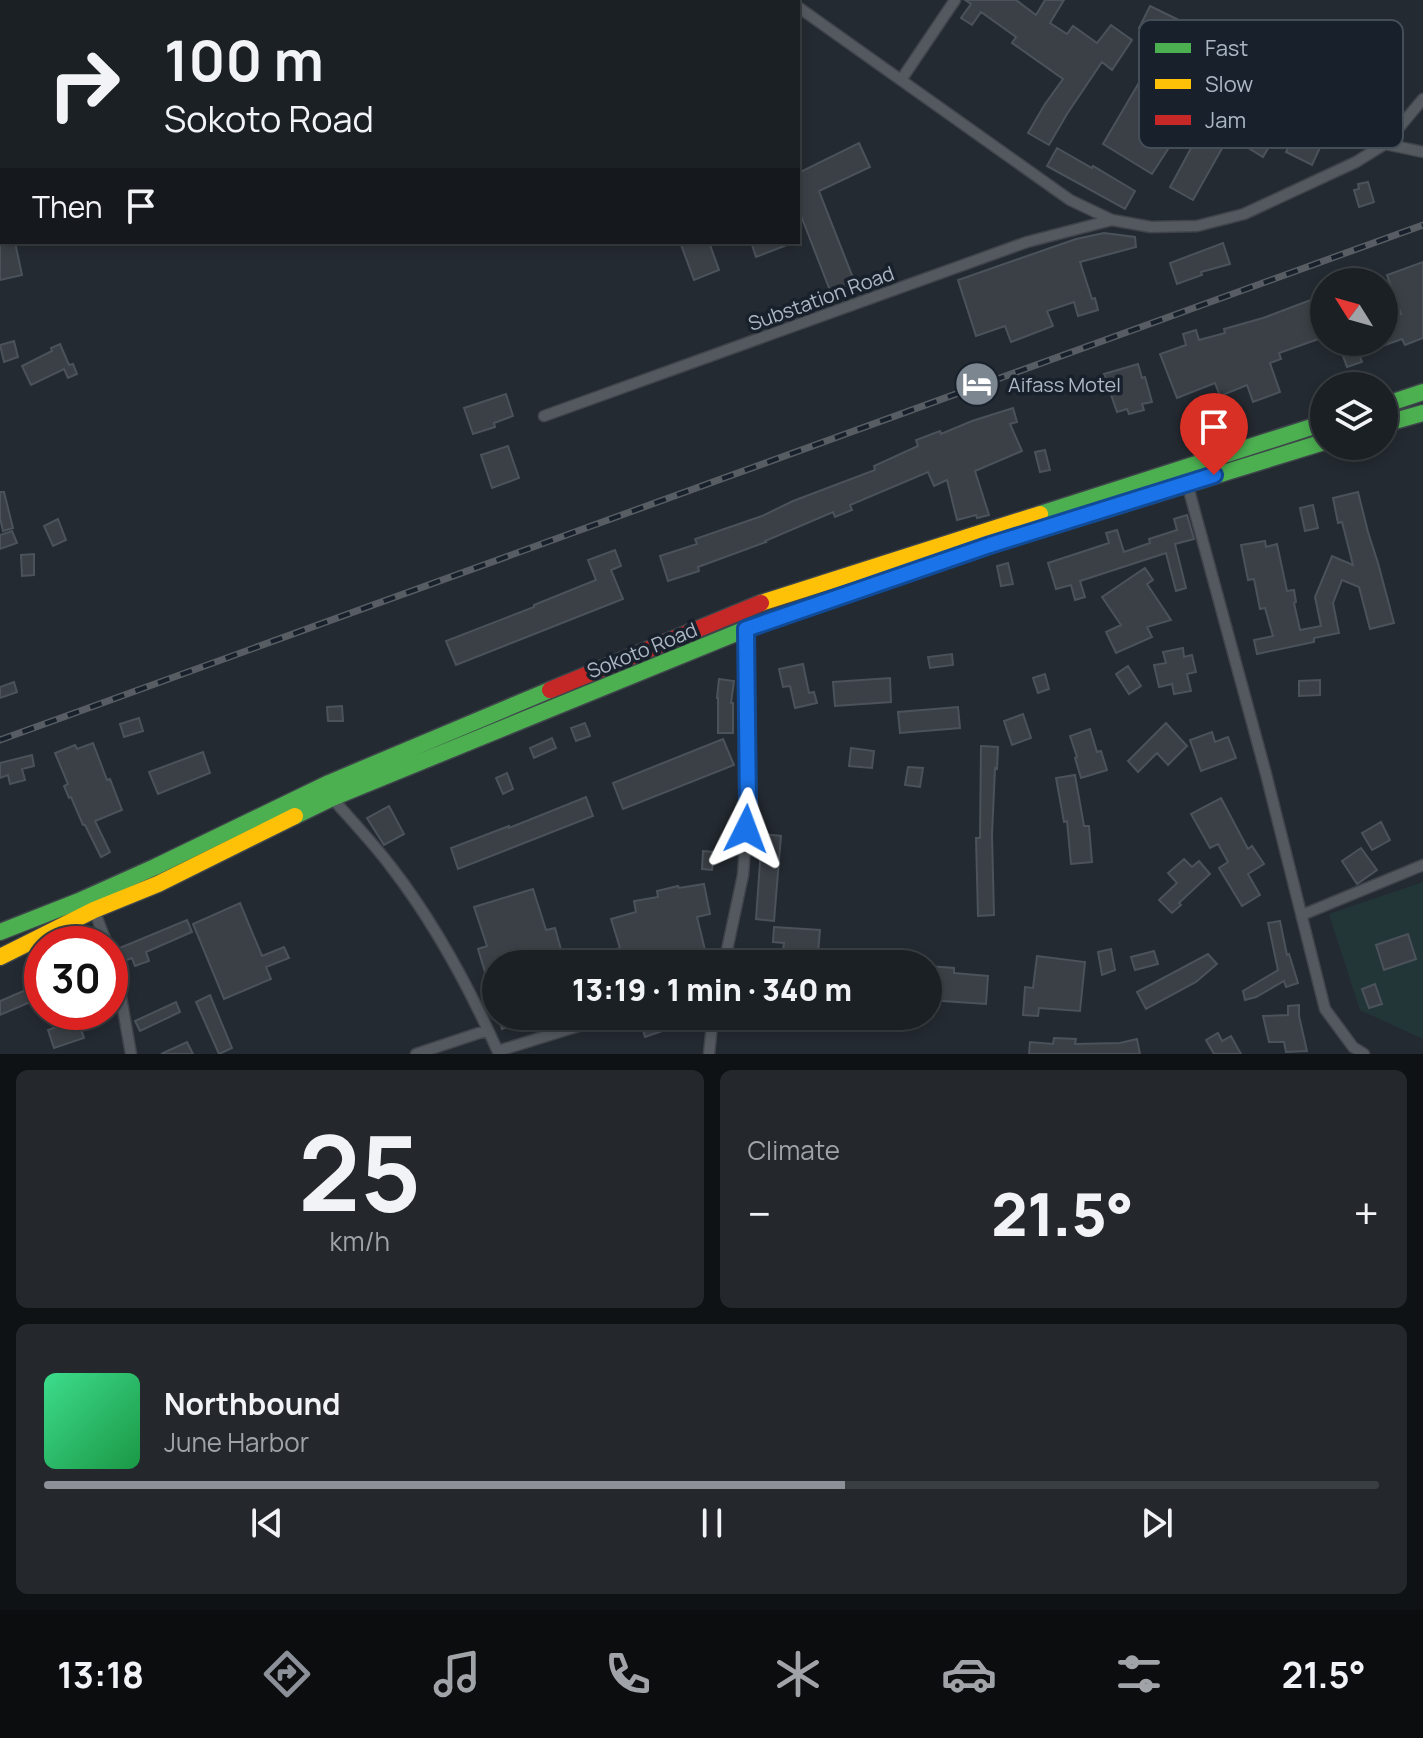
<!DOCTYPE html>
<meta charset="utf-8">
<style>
:root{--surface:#1b2025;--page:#24282d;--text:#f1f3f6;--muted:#a0a3a7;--line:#393e42;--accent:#8c9099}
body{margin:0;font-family:Manrope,sans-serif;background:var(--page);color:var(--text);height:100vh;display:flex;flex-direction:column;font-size:30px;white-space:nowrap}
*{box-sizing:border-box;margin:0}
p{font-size:26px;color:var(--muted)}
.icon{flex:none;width:44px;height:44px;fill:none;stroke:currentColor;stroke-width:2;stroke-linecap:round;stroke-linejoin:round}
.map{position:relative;height:1054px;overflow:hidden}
.panel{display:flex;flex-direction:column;gap:16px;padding:16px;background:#0f1214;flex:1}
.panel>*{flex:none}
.guide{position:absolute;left:0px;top:0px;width:800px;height:244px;box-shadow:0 4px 12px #0003,0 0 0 2px var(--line);background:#1b2025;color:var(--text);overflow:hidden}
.needle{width:52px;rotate:307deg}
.tools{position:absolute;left:1310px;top:268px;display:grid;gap:16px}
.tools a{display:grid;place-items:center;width:88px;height:88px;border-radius:50%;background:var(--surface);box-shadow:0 4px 12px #0003,0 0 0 2px var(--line);font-size:40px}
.speed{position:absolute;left:24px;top:926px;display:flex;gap:16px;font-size:40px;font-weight:700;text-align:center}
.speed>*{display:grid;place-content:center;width:104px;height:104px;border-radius:50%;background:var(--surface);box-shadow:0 4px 12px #0003,0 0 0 2px var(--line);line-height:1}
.speed .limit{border:12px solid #d22;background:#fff;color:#111}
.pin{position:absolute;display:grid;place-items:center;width:68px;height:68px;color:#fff;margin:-82px -34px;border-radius:50% 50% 50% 0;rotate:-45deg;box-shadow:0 0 8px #0007}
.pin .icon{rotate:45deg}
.me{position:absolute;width:88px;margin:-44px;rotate:3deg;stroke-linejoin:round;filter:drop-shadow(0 0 6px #0008)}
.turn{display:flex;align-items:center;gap:28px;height:168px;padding:0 32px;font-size:36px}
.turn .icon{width:104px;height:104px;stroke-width:2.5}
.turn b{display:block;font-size:56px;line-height:68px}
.then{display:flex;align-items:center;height:76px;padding:0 32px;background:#0003;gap:16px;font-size:30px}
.big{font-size:60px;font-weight:800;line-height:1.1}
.panel .widget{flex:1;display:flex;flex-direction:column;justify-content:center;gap:12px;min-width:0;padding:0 28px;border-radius:12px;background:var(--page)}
.panel .dial{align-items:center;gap:0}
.dial b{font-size:104px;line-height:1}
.song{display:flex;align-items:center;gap:24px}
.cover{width:96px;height:96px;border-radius:12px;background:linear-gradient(135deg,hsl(150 70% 55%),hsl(140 70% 35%))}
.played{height:8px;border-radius:4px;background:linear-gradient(90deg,var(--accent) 60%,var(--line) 60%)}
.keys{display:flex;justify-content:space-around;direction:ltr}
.heat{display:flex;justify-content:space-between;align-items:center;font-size:44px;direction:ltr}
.panel .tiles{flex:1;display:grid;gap:16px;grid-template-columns:1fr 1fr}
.widget:last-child{grid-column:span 2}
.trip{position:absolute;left:482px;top:950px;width:460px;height:80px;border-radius:40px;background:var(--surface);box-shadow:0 4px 12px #0003,0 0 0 2px var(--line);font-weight:800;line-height:80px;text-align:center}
.tab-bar{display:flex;height:128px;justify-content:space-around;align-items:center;background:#0b0d0f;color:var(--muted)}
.tab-bar .icon{width:56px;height:56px}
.tab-bar .current{color:var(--accent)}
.tab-bar b{font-size:36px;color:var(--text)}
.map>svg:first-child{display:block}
.green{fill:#223638}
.building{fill:#3b4046;stroke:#4b525a;stroke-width:2}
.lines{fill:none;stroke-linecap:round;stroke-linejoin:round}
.street-casing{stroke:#40444a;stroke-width:13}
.fast-casing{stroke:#3e454b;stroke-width:19}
.slow-casing{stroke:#3e454b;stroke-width:19}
.jam-casing{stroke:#3e454b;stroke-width:19}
.street{stroke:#545960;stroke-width:10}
.fast{stroke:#4caf50;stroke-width:16}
.slow{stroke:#ffc107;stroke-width:16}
.jam{stroke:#c62828;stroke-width:16}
.rail-casing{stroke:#575d63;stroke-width:7}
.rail{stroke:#18212b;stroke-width:4;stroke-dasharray:12;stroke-linecap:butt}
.route-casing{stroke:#114b97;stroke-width:20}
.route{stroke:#1a73e8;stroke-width:14}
.labels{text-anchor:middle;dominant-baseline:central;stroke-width:7;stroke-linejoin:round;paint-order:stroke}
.street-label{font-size:20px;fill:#acb7c4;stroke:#18212b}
.poi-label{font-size:20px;fill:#acb7c4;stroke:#18212b;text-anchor:start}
.key{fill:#18212b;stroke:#444e59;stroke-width:2}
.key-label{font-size:22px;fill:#acb7c4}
</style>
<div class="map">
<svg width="1423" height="1054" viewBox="0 0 1423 1054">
<rect width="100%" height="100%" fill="#242a31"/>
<path class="green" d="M 1423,882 L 1423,1039 L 1360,1010 L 1329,914 Z"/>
<path class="building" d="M 965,0 L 1016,0 L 1036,15 L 1045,0 L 1064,0 L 1050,23 L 1067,34 L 1073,26 L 1097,43 L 1111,25 L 1132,40 L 1112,70 L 1102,62 L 1067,114 L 1049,145 L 1028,133 L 1045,104 L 1063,79 L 1012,43 L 1016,37 L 981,12 L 972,25 L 961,18 L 971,4 Z
M 1150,6 L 1224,42 L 1211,66 L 1139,28 Z
M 1154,57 L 1203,86 L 1177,130 L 1179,132 L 1152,174 L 1103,144 Z
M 1232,87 L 1250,98 L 1238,117 L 1274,138 L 1263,157 L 1229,136 L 1193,200 L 1170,187 L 1196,139 L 1198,140 Z
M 1305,114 L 1330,126 L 1312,165 L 1286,152 Z
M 859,143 L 870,167 L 819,191 L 855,283 L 831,293 L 798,208 L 798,173 Z
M 1057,148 L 1092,168 L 1093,166 L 1135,191 L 1125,209 L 1047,166 Z
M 1368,182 L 1374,202 L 1359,207 L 1354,190 L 1359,189 L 1358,184 Z
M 1104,233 L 1135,237 L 1136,247 L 1080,262 L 1092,299 L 1095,298 L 1098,310 L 1078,316 L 1074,302 L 1047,311 L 1053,326 L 1011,342 L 1005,326 L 976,336 L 958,280 L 1076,239 Z
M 0,242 L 15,242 L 22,275 L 0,280 Z
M 680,242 L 709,242 L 719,270 L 694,280 Z
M 751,242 L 792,242 L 792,243 L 756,257 Z
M 1223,243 L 1230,264 L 1201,272 L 1202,275 L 1177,284 L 1170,263 Z
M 1423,262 L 1423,338 L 1405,345 L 1402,339 L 1359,354 L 1362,362 L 1347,367 L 1338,342 L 1384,342 L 1384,320 L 1401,314 L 1387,275 Z
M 1324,295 L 1324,337 L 1279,353 L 1281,359 L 1270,363 L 1280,392 L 1253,402 L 1247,385 L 1220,396 L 1215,383 L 1177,398 L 1160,354 L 1186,345 L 1183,334 L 1196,330 L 1199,340 L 1225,333 L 1224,329 L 1263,318 Z
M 14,341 L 18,357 L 4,362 L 0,345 Z
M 60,344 L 69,365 L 73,364 L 77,374 L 68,378 L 64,369 L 31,385 L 22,366 L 52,351 L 51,348 Z
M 1138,364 L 1142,378 L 1145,377 L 1152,402 L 1142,404 L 1144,410 L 1129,414 L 1127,409 L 1117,412 L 1104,374 Z
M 506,394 L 513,416 L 494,423 L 495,427 L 473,434 L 464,408 Z
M 1013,408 L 1017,422 L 1010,424 L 1022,451 L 975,471 L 989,515 L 977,518 L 976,515 L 957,520 L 947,480 L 934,486 L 928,472 L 850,505 L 852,510 L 835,517 L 833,512 L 765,541 L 766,542 L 698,567 L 699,571 L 668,581 L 660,556 L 697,544 L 695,539 L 762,516 L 793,501 L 875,470 L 874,466 L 918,446 L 916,440 L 940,431 L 941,434 L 972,421 Z
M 508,446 L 519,478 L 492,488 L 481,455 Z
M 1045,450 L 1050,470 L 1040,472 L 1035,452 Z
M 0,492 L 4,492 L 13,528 L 3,531 L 0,518 Z
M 1358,492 L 1368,532 L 1378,563 L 1394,623 L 1370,629 L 1359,587 L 1342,580 L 1333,603 L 1339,633 L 1314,638 L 1314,642 L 1257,654 L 1254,640 L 1273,636 L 1265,608 L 1260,609 L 1254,579 L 1248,580 L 1241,545 L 1265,541 L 1266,547 L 1277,544 L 1287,591 L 1294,590 L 1296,602 L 1294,603 L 1300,630 L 1321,626 L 1315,597 L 1332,556 L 1353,565 L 1342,522 L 1338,523 L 1333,498 Z
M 1313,505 L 1318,528 L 1305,531 L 1300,508 Z
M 1187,515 L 1194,539 L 1175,544 L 1186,588 L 1176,591 L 1166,553 L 1080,581 L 1085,597 L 1075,600 L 1071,585 L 1056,589 L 1048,563 L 1109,543 L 1106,533 L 1117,530 L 1124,552 L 1150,543 L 1149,539 L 1177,530 L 1174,519 Z
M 58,519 L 66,540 L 53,546 L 44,526 Z
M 12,531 L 17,543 L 0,549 L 0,535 Z
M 615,550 L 621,566 L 611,570 L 623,599 L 456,665 L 446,641 L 534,607 L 534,605 L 596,580 L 588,560 Z
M 34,554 L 34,575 L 22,576 L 21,555 Z
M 1008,563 L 1013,584 L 1001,586 L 997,566 Z
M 1145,568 L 1153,580 L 1147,584 L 1171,620 L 1147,627 L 1152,637 L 1116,653 L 1106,632 L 1121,625 L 1102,597 Z
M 1183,648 L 1184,657 L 1192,655 L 1196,672 L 1187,674 L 1191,691 L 1174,694 L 1172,684 L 1159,687 L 1154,665 L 1166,663 L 1163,652 Z
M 952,654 L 953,665 L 930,668 L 928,657 Z
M 803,664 L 809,693 L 814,692 L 817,703 L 795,708 L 790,686 L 783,687 L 779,669 Z
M 1128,666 L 1141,686 L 1129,694 L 1116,674 Z
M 1045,674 L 1049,689 L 1038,693 L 1033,678 Z
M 890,678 L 891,702 L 835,706 L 833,682 Z
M 719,679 L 734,681 L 731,703 L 733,703 L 733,733 L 718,733 L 718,698 L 717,698 Z
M 1320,680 L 1320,695 L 1299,696 L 1299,681 Z
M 14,682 L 17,692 L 0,698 L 0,687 Z
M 342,706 L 343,721 L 328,721 L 327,707 Z
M 958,707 L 960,728 L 900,733 L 898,712 Z
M 1023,714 L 1031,738 L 1012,745 L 1004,721 Z
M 139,718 L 143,731 L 124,737 L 120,724 Z
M 585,723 L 590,736 L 576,741 L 571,728 Z
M 1166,723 L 1187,746 L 1168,765 L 1157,753 L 1138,772 L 1128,761 Z
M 1090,729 L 1097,752 L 1101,751 L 1107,770 L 1081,778 L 1075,758 L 1077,757 L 1070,736 Z
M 1212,732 L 1215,742 L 1228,737 L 1236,758 L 1201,771 L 1190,740 Z
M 552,738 L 556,748 L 534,758 L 530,748 Z
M 723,739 L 734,765 L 623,809 L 613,783 Z
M 93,743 L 107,780 L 110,779 L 122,810 L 95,821 L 110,852 L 101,857 L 85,825 L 83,825 L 71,797 L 69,798 L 64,786 L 68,784 L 55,753 L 75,745 L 77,749 Z
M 981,746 L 998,747 L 997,769 L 995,768 L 992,835 L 994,915 L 978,916 L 976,838 L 980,838 Z
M 851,748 L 874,751 L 872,768 L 849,766 Z
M 203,752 L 210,773 L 158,794 L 149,772 Z
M 32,755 L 34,766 L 22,769 L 25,780 L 10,784 L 8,775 L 0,778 L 0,763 Z
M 908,767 L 923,768 L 920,787 L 905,785 Z
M 507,773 L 513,789 L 503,794 L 496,778 Z
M 1075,775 L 1084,826 L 1089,826 L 1092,862 L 1071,864 L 1067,821 L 1064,822 L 1056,778 Z
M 586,797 L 593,816 L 458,869 L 451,848 L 509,826 L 509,828 Z
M 1221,798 L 1248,849 L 1252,846 L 1264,864 L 1248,874 L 1260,895 L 1242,906 L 1219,868 L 1228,862 L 1218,844 L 1210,848 L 1191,814 Z
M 389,806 L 404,834 L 384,845 L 367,818 Z
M 1381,822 L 1390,840 L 1372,850 L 1362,833 Z
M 762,834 L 781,836 L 774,921 L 756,919 Z
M 1361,848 L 1377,870 L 1357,884 L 1342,861 Z
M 703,851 L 714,852 L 712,870 L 702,869 Z
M 1184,859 L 1192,867 L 1199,861 L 1210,874 L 1179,903 L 1181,905 L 1172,913 L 1159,900 L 1177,883 L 1168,873 Z
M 704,884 L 710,914 L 697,917 L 706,954 L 656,964 L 577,964 L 577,961 L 620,948 L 611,919 L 636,912 L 634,901 L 658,897 L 657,891 L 678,886 L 679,888 Z
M 533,889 L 546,930 L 555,928 L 565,964 L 496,964 L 496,998 L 493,998 L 478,949 L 487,946 L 474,907 Z
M 240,903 L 262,956 L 284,947 L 289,958 L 266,967 L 271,979 L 224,999 L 193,924 Z
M 187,920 L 192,932 L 146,952 L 149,961 L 135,966 L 132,958 L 121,962 L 117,949 Z
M 1280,921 L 1287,955 L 1289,954 L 1298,983 L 1286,987 L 1284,981 L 1256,997 L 1245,1000 L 1243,991 L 1278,970 L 1268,923 Z
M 774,927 L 820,930 L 817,964 L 781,964 L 784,943 L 773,942 Z
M 1408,934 L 1416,959 L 1384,970 L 1376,945 Z
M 1111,949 L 1115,970 L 1102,975 L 1098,952 Z
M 1154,951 L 1158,964 L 1135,970 L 1131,957 Z
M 1208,954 L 1217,964 L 1196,982 L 1146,1009 L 1137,992 Z
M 1037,956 L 1085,962 L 1080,1011 L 1039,1008 L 1038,1016 L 1023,1015 L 1025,987 L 1033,988 Z
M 928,966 L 954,968 L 954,973 L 988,976 L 986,1004 L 928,1000 Z
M 42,983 L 42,997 L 0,1015 L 0,1001 Z
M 1375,984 L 1382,1004 L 1369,1008 L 1362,989 Z
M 210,995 L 232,1048 L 219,1054 L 196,1002 Z
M 176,1002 L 180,1012 L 140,1031 L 135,1021 Z
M 1299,1005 L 1299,1016 L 1307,1051 L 1286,1052 L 1284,1042 L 1269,1042 L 1263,1016 L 1288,1015 L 1288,1006 Z
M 498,1016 L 533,1016 L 534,1018 L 502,1029 Z
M 675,1016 L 680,1016 L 683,1024 L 645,1037 L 642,1027 Z
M 77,1019 L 84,1038 L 54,1048 L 48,1030 Z
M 1218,1033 L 1222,1041 L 1231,1036 L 1241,1054 L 1214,1054 L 1206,1040 Z
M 1054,1038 L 1076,1039 L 1075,1044 L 1120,1043 L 1137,1039 L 1140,1054 L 1029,1054 L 1030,1042 L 1053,1044 Z
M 187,1042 L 193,1054 L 161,1054 Z"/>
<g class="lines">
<g class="street-casing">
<path id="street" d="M 788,0 L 791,2
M 798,7 L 1070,200 L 1112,220 L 1151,227 L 1197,226 L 1244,214 L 1356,162 L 1385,144 L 1423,99
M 901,80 L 955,0
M 1385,144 L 1423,152
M 544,416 L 1027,242 L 1112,220
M 1187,483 L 1266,774 L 1325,1009 L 1353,1047 L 1364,1054
M 332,798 C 352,821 374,844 392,868 C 436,925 470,989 499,1054
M 94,910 L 107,944
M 1302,915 L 1423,865
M 110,953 L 119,986 L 131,1054
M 724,964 L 743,875 L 748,807 L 746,629
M 498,1051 L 611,1016
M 416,1054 L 488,1030
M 709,1054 L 713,1016"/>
</g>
<g class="fast-casing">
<path id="fast" d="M 1384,405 L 1423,392
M 1384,424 L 1423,413
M 1040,514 L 1324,423
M 295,816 L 332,798 L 746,629 L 990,545 L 1324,442
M 0,932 L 79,901 L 155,867 L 329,783 L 550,690"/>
</g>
<g class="slow-casing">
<path id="slow" d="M 761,603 L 1040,514
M 0,957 L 94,910 L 158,884 L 295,816"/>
</g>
<g class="jam-casing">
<path id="jam" d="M 550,690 L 761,603"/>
</g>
<use href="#street" class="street"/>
<use href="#fast" class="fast"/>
<use href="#slow" class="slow"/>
<use href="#jam" class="jam"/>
<g class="rail-casing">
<path id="rail" d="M 0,740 L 1423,225"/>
</g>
<use href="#rail" class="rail"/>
</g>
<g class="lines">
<g class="route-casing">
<path id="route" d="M 746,829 L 748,807 L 746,629 L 990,545 L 1214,475"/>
</g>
<use href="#route" class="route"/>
</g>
<defs>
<g id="hotel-disc" transform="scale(2.3)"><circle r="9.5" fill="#7c8691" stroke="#18212b"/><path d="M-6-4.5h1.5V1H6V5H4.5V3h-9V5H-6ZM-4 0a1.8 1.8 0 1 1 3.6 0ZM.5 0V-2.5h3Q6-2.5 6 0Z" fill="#fff"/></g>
</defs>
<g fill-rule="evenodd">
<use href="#hotel-disc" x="977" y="384"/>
</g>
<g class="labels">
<g class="street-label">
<text transform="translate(821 298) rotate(-20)">Substation Road</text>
<text transform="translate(642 650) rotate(-22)">Sokoto Road</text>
</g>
<g class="poi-label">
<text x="1008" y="384">Aifass Motel</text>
</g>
</g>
<rect x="1139" y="20" width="264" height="128" rx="12" class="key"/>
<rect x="1155" y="43" width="36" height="10" fill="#4caf50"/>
<rect x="1155" y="79" width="36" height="10" fill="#ffc107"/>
<rect x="1155" y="115" width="36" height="10" fill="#c62828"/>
<g class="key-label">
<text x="1205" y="56">Fast</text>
<text x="1205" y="92">Slow</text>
<text x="1205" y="128">Jam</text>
</g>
</svg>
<div class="tools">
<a><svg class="needle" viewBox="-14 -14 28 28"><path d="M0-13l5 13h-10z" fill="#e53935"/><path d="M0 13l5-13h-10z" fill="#a0a3a7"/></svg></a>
<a><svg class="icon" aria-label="layers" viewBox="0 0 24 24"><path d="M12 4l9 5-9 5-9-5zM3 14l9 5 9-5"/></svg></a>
</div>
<div class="speed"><div class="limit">30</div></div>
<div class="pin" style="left:1214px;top:475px;background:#d93025"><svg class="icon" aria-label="arrive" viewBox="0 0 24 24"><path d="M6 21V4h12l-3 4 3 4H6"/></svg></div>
<svg class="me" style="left:746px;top:829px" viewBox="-20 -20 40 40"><path d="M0-17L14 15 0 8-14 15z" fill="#1a73e8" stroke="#fff" stroke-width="4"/></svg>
<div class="trip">13:19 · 1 min · 340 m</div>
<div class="guide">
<div class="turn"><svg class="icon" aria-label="right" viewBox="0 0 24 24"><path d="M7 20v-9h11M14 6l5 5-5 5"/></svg><div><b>100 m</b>Sokoto Road</div></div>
<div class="then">Then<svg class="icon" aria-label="arrive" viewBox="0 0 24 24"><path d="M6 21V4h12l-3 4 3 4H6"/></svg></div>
</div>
</div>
<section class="panel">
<div class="tiles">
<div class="widget dial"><b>25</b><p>km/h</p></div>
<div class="widget"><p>Climate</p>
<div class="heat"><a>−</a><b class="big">21.5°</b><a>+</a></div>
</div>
<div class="widget">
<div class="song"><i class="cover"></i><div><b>Northbound</b><p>June Harbor</p></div></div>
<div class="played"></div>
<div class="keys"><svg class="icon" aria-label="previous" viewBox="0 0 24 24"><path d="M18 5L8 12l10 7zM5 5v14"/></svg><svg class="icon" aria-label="pause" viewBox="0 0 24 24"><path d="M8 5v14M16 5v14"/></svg><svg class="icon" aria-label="next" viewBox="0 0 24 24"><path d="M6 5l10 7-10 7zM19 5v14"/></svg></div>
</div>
</div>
</section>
<nav class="tab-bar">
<b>13:18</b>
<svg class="icon current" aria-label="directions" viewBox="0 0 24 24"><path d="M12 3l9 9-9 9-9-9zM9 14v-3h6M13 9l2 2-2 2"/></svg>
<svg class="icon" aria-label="music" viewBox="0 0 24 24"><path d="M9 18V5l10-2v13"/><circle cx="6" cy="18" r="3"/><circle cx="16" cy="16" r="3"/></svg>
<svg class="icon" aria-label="phone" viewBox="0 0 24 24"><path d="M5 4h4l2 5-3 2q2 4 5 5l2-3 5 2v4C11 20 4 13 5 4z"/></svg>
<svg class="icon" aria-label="climate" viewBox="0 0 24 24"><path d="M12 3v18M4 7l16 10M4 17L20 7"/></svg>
<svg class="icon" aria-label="car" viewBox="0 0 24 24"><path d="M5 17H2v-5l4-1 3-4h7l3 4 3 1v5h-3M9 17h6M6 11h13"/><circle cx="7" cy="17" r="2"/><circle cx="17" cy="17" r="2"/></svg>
<svg class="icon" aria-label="filters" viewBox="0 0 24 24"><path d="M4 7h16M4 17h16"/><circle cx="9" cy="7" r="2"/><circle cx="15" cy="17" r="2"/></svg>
<b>21.5°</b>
</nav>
